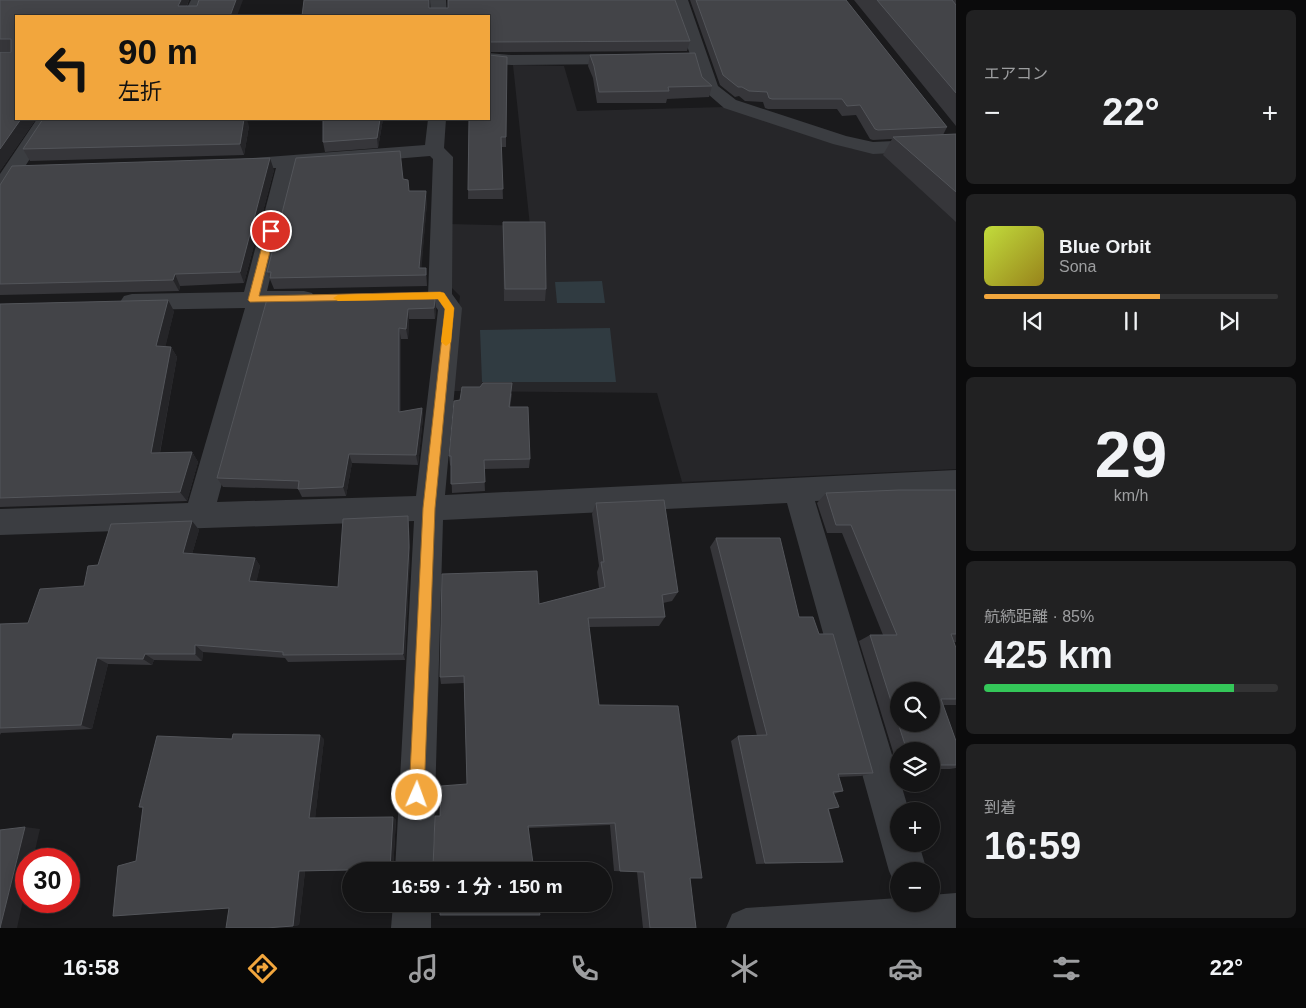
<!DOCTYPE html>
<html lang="ja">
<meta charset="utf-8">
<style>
:root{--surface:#141415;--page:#212122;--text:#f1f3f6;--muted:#9d9ea0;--line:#333334;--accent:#f2a63d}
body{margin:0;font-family:Arial,"Noto Sans JP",sans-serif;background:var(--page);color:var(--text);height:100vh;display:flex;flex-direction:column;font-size:19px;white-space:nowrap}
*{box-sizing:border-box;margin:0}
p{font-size:16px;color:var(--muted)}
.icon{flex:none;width:28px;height:28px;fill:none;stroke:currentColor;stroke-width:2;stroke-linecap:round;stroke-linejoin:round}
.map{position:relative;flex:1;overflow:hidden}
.sheet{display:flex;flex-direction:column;gap:10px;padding:10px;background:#0b0b0c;width:350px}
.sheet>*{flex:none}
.top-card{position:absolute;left:15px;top:15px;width:475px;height:105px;border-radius:0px;box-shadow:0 2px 12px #0003,0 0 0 1px var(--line);background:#f2a63d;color:#111;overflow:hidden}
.buttons{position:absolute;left:890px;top:682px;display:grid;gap:10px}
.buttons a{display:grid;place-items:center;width:50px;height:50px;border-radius:50%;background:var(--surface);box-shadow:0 2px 12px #0003,0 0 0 1px var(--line);font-size:25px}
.speed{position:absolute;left:15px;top:848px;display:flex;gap:10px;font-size:25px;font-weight:700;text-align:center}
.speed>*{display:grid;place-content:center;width:65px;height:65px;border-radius:50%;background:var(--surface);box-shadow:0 2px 12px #0003,0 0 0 1px var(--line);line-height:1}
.speed .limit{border:8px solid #d22;background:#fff;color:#111}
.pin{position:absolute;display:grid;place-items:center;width:42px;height:42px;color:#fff;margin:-21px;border:2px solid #fff;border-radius:50%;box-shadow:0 1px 5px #0007}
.me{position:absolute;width:55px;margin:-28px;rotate:2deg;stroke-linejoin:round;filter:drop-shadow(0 0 4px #0008)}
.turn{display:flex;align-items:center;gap:18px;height:105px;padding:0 20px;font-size:22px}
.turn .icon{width:65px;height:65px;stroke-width:2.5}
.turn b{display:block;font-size:35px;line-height:42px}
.big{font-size:38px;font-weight:700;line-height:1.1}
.sheet .card{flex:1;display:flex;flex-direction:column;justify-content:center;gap:8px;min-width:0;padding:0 18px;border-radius:8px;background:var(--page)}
.sheet .dial{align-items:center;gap:0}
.dial b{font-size:65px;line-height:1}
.song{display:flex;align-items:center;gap:15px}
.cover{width:60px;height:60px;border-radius:8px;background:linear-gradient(135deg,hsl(70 70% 55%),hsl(50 70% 35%))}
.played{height:5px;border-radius:2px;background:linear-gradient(90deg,var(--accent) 60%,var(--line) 60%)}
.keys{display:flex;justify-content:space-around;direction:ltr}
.heat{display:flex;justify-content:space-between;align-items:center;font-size:28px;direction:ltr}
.charge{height:8px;border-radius:4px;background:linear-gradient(90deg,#34c759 85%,var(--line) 0)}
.trip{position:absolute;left:342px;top:862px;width:270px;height:50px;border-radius:25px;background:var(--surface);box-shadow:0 2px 12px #0003,0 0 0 1px var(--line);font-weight:700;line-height:50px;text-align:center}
.dock{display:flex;height:80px;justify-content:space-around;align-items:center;background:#080808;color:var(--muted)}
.dock .icon{width:35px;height:35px}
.dock .active{color:var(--accent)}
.dock b{font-size:22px;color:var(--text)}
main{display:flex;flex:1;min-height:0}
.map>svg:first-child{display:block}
.built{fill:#262629}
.water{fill:#303b41}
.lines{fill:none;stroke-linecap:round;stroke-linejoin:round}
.minor{fill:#3b3d41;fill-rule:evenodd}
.wall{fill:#36363a}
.shaded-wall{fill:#252528}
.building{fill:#434448;stroke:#53555a;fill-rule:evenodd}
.route{fill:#f2a63d;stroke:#9d6c28}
.slow{fill:#f59e0b}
</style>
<main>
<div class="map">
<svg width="956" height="928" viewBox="0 0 956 928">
<rect width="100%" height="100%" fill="#1a1a1c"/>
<path class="built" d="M 513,65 L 564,66 L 577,111 L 725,107 L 853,149 L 956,148 L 956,469 L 682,482 L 657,393 L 450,391 L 460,296 L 450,286 L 449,224 L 530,226 Z"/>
<path class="water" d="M 602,281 L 605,303 L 557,303 L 555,282 Z
M 610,328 L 616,382 L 482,382 L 480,330 Z"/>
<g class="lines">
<path class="minor" d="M 191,0 L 207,0 L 199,16 L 183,16 Z
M 430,0 L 446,0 L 447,16 L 431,16 Z
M 672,0 L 688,0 L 718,86 L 736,100 L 846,136 L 873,142 L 956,138 L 956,150 L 873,154 L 833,144 L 724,108 L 701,88 Z
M 489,53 L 511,55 L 625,54 L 631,55 L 634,59 L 631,63 L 625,64 L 511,65 L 489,63 Z
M 37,119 L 55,119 L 7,195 L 0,196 L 0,174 Z
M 428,119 L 446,119 L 444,148 L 453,157 L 452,294 L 462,308 L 445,495 L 956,470 L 956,494 L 815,501 L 899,778 L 899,784 L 901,784 L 909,811 L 899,811 L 899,844 L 919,844 L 927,871 L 899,871 L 899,886 L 895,884 L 889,871 L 787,503 L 443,520 L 433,871 L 395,871 L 414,521 L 0,535 L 0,509 L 188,503 L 245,308 L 132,310 L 124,308 L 120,302 L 124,296 L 132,294 L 244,292 L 276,168 L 235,170 L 228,168 L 225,164 L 228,160 L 425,145 ZM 430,156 L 433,159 L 428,296 L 438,310 L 416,496 L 217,502 L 269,308 L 304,307 L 312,305 L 316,299 L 312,293 L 304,291 L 267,291 L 297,167 Z
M 956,893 L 956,928 L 726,928 L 732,914 L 746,908 L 899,898 L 899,904 L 931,904 L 931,895 Z
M 393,904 L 431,904 L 431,928 L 391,928 Z"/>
</g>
<path class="wall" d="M 0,0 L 189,0 L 187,6 L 237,16 L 16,16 L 16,119 L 36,119 L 0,171 L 0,52 L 11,52 L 11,51 L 0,51 Z
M 690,0 L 846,0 L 947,127 L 943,135 L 956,134 L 956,222 L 883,155 L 892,139 L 873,140 L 870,139 L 856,115 L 842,116 L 837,109 L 768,109 L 765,108 L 763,102 L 745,101 L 739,96 L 735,97 L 720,85 Z
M 854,0 L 956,0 L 956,126 Z
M 429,8 L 690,41 L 687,51 L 489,52 L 489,16 Z
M 590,55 L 702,77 L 712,86 L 709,97 L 667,99 L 666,103 L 597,103 L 593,78 L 588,66 Z
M 383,119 L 378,148 L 325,152 L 323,142 Z
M 469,119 L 506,137 L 506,147 L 501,147 L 503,199 L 468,199 Z
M 249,126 L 244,155 L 30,161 L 23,149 Z
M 274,170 L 244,283 L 180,286 L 179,291 L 0,295 L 0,185 Z
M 403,179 L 409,191 L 427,202 L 421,268 L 426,268 L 427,286 L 274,289 L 267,272 Z
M 503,222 L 546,289 L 545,301 L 504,301 L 503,234 Z
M 267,299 L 435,300 L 436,310 L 435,319 L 409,319 L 408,339 L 401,339 L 401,412 L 422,408 L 423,417 L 418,465 L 352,463 L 346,496 L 302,497 L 298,489 L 223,487 L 217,478 Z
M 0,304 L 174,311 L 165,347 L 171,347 L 177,357 L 160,453 L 192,452 L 198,462 L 187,501 L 0,507 Z
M 512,393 L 510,407 L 530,459 L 529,468 L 484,469 L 485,491 L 452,493 L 451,466 L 450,465 L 449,456 Z
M 956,490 L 956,642 L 954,642 L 956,648 L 956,705 L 943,705 L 956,741 L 956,768 L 950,769 L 931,769 L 931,751 L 899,751 L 899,768 L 898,768 L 859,641 L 870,635 L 883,635 L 842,533 L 827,533 L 817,503 L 826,493 Z
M 596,503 L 678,592 L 672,601 L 663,603 L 665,617 L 659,626 L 589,627 L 599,705 L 690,878 L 696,928 L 643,928 L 637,872 L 614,871 L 610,825 L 529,828 L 440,869 L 433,868 L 440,816 L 467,784 L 464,683 L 441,684 L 440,677 L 539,604 L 599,588 L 597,572 L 599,566 L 592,514 Z
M 192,521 L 199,530 L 192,554 L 255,558 L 260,566 L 256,582 L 338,587 L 409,525 L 410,555 L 405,660 L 288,662 L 285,658 L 203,652 L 202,661 L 154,660 L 152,665 L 108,664 L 92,729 L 1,733 L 0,735 L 0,624 L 28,623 L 84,586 L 98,565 Z
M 716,538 L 799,617 L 873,773 L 861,776 L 838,777 L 843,791 L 834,794 L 839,807 L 829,809 L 843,862 L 756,864 L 731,741 L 738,736 L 757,736 L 710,547 Z
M 232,739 L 324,739 L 315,818 L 396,819 L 393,870 L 305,871 L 299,925 L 293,926 L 229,908 L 136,861 L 143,808 L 139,807 Z"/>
<path class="shaded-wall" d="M 181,0 L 189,0 L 182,16 L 178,6 Z
M 236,0 L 243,0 L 237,16 L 230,16 Z
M 21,119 L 36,119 L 0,171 L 0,149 Z
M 244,119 L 247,119 L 249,126 L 244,155 L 240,144 Z
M 380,119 L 383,119 L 378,148 L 377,138 Z
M 270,158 L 274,170 L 244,283 L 240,272 Z
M 426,191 L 427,202 L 421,275 L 419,268 Z
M 175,274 L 180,286 L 179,291 L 173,280 Z
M 168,300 L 174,311 L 163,357 L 156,346 Z
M 435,300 L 436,310 L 435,319 L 434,308 Z
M 408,309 L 409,319 L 408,339 L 406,329 Z
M 399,328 L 401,339 L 401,422 L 399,412 Z
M 171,347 L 177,357 L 158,462 L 151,453 Z
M 422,408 L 423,417 L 418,465 L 416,455 Z
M 192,452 L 198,462 L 187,501 L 180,492 Z
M 349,454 L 352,463 L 346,496 L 343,487 Z
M 408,516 L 409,525 L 410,555 L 405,660 L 403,654 Z
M 192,521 L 199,530 L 190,561 L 183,553 Z
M 255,558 L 260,566 L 255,589 L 249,581 Z
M 195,645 L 203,652 L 202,661 L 195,654 Z
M 145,654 L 154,660 L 152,665 L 143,659 Z
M 97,658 L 108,664 L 92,729 L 81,725 Z
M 320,735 L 324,739 L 315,820 L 309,818 Z
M 393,817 L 396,819 L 393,870 L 390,869 Z
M 25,827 L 40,829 L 33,859 L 26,859 L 26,887 L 17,928 L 0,928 Z
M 299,871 L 305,871 L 299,925 L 293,926 Z"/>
<path class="building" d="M 0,0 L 181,0 L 178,6 L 197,6 L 199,0 L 236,0 L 230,16 L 16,16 L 16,119 L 21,119 L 0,149 L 0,52 L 11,52 L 11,39 L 0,39 Z
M 304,0 L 429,0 L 429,8 L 448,8 L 448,0 L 675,0 L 690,41 L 489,42 L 489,16 L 302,16 Z
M 696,0 L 846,0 L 947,127 L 878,130 L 875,129 L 860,105 L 847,106 L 842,99 L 772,99 L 769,98 L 767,92 L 749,91 L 742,87 L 738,87 L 723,75 Z
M 877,0 L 952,0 L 956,5 L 956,93 Z
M 695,53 L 702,77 L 712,86 L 668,87 L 669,91 L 599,92 L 594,66 L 590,55 Z
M 489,55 L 507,57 L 506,137 L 501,137 L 503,189 L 468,190 L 469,119 L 489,119 Z
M 43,119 L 244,119 L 240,144 L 23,149 Z
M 323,119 L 380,119 L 377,138 L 323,142 Z
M 956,134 L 956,192 L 893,137 Z
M 400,151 L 403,179 L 408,180 L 409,191 L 426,191 L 419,268 L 426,268 L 426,275 L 270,278 L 271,272 L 267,272 L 296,158 Z
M 270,158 L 240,272 L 175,274 L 173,280 L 0,284 L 0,185 L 12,166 Z
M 503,222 L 545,222 L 546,289 L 505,289 Z
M 432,295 L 435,300 L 434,308 L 408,309 L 406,329 L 399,328 L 399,412 L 422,408 L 416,455 L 349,454 L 343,487 L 298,489 L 299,481 L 217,478 L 267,299 Z
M 168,300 L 156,346 L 171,347 L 151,453 L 192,452 L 180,492 L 0,498 L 0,304 Z
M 483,383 L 512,383 L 509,407 L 528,407 L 530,459 L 484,460 L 485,482 L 451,484 L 451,456 L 449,456 L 454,401 L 460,400 L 462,387 L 480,387 Z
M 899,490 L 956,490 L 956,634 L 951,634 L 956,648 L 956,699 L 941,699 L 956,741 L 956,765 L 931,765 L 931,751 L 907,751 L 870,635 L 897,635 L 851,525 L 836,525 L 826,493 ZM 899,691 L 931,691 L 931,724 L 899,724 Z
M 664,500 L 678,592 L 662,595 L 665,617 L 588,618 L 599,705 L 678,706 L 702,878 L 690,878 L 696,928 L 650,928 L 644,872 L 620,871 L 615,823 L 528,826 L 534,871 L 440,871 L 440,868 L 433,868 L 435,816 L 440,816 L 441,786 L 467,784 L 464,676 L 440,677 L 442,574 L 537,571 L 539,604 L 605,587 L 601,562 L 604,562 L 596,503 Z
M 408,516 L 409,547 L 403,654 L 283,655 L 283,652 L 195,645 L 195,654 L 145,654 L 143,659 L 97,658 L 81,725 L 0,728 L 0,624 L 28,623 L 40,589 L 84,586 L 88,566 L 98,565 L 111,524 L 192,521 L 183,553 L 255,558 L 249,581 L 338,587 L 343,519 Z
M 716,538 L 780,538 L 799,617 L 813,617 L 819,634 L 833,634 L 873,773 L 838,774 L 843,791 L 833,792 L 839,807 L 828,809 L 843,862 L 765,863 L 738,736 L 767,735 Z
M 233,734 L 320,735 L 309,818 L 393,817 L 390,869 L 299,871 L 293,926 L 266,928 L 226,928 L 229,908 L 113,916 L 118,866 L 136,861 L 143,807 L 139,807 L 157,736 L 232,739 Z
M 25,827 L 0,928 L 0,830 Z
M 440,904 L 538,904 L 540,915 L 440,915 Z"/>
<path class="route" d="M 271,228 L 275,231 L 259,296 L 440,292 L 444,293 L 454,308 L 435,508 L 424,795 L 422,800 L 417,802 L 411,800 L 409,795 L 423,508 L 445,309 L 438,299 L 250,302 L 248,300 L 266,231 Z"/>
<path class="slow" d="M 440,292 L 444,293 L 454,308 L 451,342 L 446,346 L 441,342 L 445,309 L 438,299 L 338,301 L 333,298 L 338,295 Z"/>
</svg>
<div class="buttons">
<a><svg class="icon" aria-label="search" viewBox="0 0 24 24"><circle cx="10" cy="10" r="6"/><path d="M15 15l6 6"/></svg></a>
<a><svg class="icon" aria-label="layers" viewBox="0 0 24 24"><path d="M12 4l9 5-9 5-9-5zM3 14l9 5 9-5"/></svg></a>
<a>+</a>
<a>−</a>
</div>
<div class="speed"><div class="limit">30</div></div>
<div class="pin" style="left:271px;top:231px;background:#d93025"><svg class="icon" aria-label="arrive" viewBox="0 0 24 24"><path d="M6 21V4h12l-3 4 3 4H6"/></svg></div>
<svg class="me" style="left:417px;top:795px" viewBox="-20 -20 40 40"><circle r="17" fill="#f2a63d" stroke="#fff" stroke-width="3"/><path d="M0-11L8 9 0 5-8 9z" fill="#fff"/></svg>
<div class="trip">16:59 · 1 分 · 150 m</div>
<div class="top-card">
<div class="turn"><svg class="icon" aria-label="left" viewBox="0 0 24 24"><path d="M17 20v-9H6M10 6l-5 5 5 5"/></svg><div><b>90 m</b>左折</div></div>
</div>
</div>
<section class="sheet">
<div class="card"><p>エアコン</p>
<div class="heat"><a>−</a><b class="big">22°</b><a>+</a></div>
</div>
<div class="card">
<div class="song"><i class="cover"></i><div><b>Blue Orbit</b><p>Sona</p></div></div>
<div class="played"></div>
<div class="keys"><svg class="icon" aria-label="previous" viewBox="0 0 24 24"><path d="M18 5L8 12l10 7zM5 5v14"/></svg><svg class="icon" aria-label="pause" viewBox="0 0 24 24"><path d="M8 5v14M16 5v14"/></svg><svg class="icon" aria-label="next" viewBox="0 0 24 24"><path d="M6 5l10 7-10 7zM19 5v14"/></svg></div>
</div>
<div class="card dial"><b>29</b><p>km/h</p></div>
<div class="card"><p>航続距離 · 85%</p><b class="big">425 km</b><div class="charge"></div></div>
<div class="card"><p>到着</p><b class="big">16:59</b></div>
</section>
</main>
<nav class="dock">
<b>16:58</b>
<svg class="icon active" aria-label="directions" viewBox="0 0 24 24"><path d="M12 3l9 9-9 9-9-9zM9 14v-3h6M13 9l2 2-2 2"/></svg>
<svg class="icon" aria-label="music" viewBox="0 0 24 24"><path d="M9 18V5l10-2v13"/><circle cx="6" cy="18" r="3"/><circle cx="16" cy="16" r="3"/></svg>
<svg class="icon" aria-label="phone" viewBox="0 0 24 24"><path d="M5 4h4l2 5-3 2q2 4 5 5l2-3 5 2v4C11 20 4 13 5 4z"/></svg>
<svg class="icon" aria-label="climate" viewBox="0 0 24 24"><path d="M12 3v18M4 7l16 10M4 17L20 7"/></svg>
<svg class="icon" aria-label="car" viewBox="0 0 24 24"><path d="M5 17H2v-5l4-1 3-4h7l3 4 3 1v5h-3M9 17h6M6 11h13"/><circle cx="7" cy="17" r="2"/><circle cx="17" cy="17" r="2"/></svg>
<svg class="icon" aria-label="filters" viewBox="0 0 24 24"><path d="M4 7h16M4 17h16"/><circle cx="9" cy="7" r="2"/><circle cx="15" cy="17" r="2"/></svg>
<b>22°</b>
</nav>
